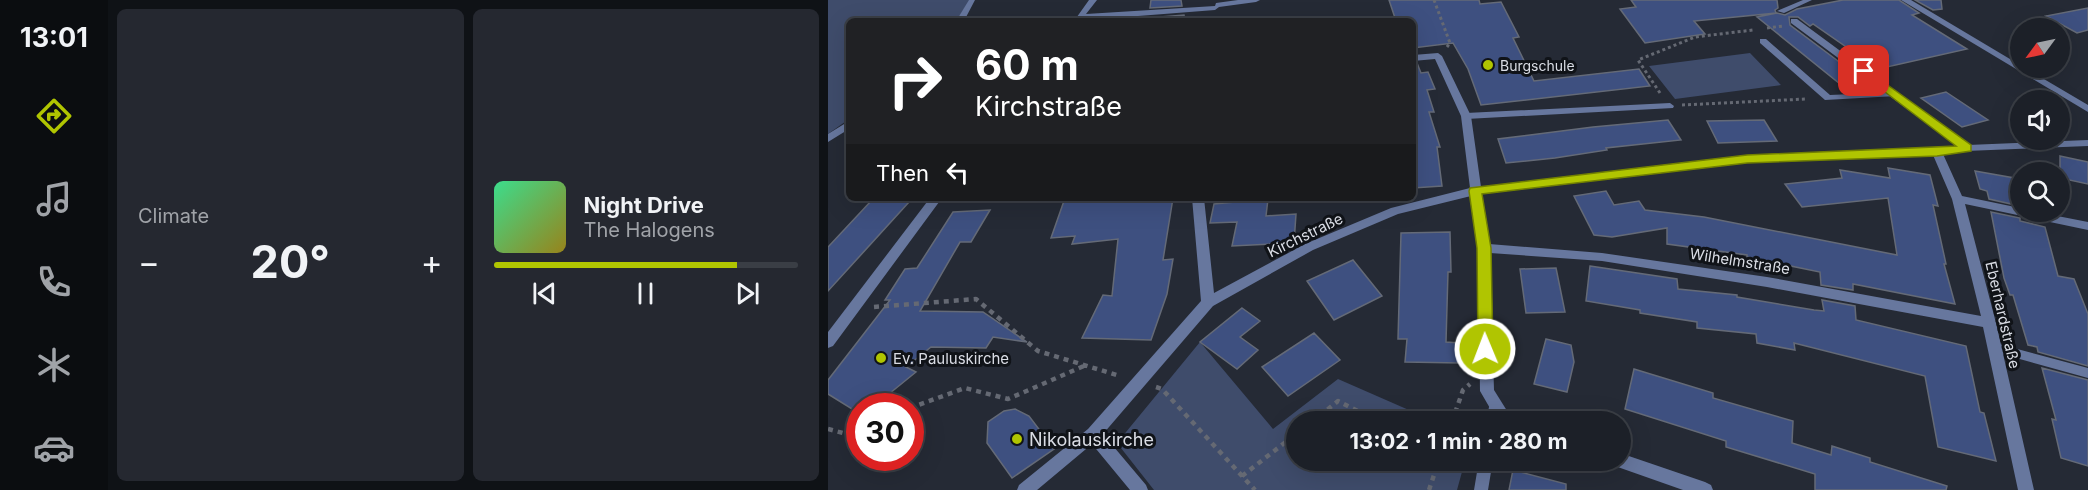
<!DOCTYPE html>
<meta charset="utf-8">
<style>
:root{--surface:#1c2028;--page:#252830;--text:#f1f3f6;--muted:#a0a3a8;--line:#3a3e45;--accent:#b0c501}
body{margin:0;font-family:Inter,sans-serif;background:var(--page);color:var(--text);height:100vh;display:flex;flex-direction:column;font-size:22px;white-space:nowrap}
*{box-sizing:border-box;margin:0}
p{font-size:20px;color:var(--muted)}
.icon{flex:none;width:33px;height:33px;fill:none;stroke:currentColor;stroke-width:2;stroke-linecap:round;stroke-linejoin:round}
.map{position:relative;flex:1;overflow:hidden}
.side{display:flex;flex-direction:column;gap:9px;padding:9px;background:#0f1216;width:720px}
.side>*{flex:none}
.banner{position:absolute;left:18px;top:18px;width:570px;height:183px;border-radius:9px;box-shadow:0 6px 24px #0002,0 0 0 2px var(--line);background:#202124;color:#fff;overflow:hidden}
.needle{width:39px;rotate:237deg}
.tools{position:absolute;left:1182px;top:18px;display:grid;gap:12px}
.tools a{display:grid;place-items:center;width:60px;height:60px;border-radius:50%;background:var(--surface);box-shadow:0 6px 24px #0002,0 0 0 2px var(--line);font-size:30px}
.speed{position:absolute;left:18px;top:393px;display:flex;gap:12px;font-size:30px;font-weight:700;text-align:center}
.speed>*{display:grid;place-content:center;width:78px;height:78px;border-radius:50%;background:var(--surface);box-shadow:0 6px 24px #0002,0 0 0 2px var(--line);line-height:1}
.speed .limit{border:9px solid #d22;background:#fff;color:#111}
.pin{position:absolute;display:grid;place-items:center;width:51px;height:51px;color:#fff;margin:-26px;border-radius:12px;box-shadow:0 3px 9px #0006}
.me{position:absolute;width:66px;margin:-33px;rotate:359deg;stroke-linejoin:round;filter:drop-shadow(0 0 4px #0008)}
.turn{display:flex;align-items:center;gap:21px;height:126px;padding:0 30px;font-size:27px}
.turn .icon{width:78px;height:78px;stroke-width:2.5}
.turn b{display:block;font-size:42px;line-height:51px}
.then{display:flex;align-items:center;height:57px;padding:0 30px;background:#0003;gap:12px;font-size:22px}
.big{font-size:45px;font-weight:700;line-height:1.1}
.side .card{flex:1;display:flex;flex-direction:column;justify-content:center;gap:9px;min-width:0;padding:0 21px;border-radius:9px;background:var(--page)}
.song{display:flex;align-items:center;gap:18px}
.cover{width:72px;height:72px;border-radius:9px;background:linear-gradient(135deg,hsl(150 70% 55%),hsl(50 70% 35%))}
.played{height:6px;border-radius:3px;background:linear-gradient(90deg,var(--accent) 80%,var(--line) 80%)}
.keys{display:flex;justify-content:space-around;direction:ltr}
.heat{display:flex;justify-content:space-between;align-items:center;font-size:33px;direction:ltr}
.side .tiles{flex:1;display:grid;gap:9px;grid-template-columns:repeat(2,1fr)}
.trip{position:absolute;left:458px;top:411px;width:345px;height:60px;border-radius:30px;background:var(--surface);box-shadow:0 6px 24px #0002,0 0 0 2px var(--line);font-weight:700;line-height:60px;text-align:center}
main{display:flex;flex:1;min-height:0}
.menu{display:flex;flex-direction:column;width:108px;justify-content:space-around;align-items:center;background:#0b0d10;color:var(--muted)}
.menu .icon{width:42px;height:42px}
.menu .active{color:var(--accent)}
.menu b{font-size:27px;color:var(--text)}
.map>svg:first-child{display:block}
.green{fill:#3f4c6b}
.building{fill:#3e5080;stroke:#646a77;stroke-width:1.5}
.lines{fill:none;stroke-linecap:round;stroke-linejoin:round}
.path-far1{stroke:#656973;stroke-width:3;stroke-dasharray:3 3;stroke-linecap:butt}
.path{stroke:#656973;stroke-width:4.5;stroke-dasharray:5 5;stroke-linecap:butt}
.lane{fill:#67779e;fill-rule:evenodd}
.street{fill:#67779e;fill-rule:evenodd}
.route{fill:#b0c501;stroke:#728001;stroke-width:1.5}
.poi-dot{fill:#b0c501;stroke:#101318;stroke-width:2}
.labels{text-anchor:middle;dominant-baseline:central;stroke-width:6;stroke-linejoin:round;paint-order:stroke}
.far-poi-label{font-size:14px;fill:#dadde5;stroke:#101318;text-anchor:start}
.street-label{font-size:15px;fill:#dadde5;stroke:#101318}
.poi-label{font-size:15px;fill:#dadde5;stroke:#101318;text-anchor:start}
.near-poi-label{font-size:18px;fill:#dadde5;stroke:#101318;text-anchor:start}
</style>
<main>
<nav class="menu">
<b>13:01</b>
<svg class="icon active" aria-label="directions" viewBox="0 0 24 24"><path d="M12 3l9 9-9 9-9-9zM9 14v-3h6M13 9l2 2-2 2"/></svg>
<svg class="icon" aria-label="music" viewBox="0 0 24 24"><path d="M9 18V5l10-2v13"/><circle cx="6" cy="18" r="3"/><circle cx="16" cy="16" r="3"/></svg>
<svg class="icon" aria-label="phone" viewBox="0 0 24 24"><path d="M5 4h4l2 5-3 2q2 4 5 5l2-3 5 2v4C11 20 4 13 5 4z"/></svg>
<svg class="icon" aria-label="climate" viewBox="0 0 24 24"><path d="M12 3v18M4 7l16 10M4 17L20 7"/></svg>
<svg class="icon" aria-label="car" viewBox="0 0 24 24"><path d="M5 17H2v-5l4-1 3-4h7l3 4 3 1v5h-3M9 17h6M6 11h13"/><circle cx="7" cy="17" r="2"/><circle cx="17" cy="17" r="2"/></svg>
</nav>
<section class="side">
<div class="tiles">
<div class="card"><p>Climate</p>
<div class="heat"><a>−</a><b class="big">20°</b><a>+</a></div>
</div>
<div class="card">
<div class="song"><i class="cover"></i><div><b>Night Drive</b><p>The Halogens</p></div></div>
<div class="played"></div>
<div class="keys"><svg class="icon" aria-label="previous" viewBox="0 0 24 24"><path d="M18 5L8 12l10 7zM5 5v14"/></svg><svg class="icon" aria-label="pause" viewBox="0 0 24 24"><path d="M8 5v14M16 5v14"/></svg><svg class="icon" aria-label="next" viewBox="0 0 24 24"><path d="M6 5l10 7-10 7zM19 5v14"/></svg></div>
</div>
</div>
</section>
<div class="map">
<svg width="1260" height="490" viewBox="0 0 1260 490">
<rect width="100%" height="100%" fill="#252a35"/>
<path class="green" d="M 0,0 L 142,0 L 128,21 L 21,21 L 21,119 L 0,134 Z
M 922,53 L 953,85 L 847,99 L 821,66 Z
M 372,342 L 445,429 L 510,379 L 606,421 L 468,422 L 468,460 L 637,461 L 629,490 L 326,490 L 289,443 Z"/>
<path class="building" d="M 323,0 L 353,0 L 354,6 L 322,8 Z
M 561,0 L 651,0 L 652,4 L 673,2 L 691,37 L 685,38 L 706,81 L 811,69 L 822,86 L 653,105 L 640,69 L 625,43 L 585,48 L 585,21 L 568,21 Z
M 803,0 L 949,0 L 950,8 L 947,10 L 948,13 L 866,21 L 877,34 L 817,43 L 792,9 L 808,7 Z
M 1015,0 L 1071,0 L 1091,13 L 1084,15 L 1139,49 L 1050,69 L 985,24 L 982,26 L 970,17 L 961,17 L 962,25 L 1010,61 L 1037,91 L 1022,92 L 929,17 L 949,13 L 957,15 L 969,9 Z
M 1087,0 L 1113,0 L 1114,9 L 1105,10 Z
M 1260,8 L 1260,30 L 1249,33 L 1218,16 Z
M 356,15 L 357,21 L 319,21 L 320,18 Z
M 585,63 L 589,63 L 593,73 L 600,72 L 607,89 L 599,90 L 606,112 L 601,112 L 612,147 L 609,147 L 614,186 L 585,188 Z
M 1118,92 L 1160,120 L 1134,127 L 1093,98 Z
M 840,120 L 853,140 L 778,148 L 779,150 L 727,158 L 678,163 L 670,139 L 765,127 Z
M 936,120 L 949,141 L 890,143 L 879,121 Z
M 1232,156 L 1260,162 L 1260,184 L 1232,178 Z
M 1060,168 L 1102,175 L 1110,206 L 1105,205 L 1118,264 L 1116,264 L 1127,304 L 1025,284 L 1025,290 L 993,285 L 992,272 L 919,257 L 919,255 L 839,244 L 839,228 L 784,237 L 766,235 L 746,196 L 778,191 L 786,205 L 811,201 L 817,210 L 876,217 L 1069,255 L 1060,198 L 974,207 L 957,184 L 1014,178 L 1012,170 L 1062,178 Z
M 1147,171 L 1192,179 L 1192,206 L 1161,199 L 1159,191 L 1152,189 Z
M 237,198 L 345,198 L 335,260 L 345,259 L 339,294 L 323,340 L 254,338 L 275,295 L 284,296 L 290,239 L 244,244 L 247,236 L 223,238 Z
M 440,199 L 438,216 L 468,214 L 466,243 L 404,246 L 409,222 L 382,223 L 386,204 Z
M 44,200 L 82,201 L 0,291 L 0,247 Z
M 162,210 L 143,242 L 132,242 L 92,311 L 155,312 L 199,342 L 165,337 L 158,348 L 103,347 L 78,367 L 88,372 L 46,406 L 32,406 L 32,414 L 0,394 L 0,380 L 62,300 L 57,300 L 77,269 L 89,268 L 125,212 Z
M 1163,212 L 1192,218 L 1192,221 L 1217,227 L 1230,276 L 1246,279 L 1260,314 L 1260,366 L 1210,352 L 1209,347 L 1200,345 L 1185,295 L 1182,295 L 1176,278 Z
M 622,232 L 623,272 L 620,272 L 618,342 L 632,343 L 632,363 L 577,362 L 579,339 L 570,339 L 573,233 Z
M 525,260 L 554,296 L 506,320 L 479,281 Z
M 762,266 L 849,279 L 850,289 L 909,295 L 909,297 L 986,310 L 996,311 L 994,300 L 1027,306 L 1028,320 L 1138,346 L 1152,412 L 1156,413 L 1168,461 L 1110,447 L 1097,376 L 966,343 L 967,350 L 929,343 L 928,334 L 869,328 L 869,322 L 812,313 L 812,310 L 758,301 Z
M 728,268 L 737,312 L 698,313 L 692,269 Z
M 414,308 L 432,321 L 412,337 L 430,350 L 409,369 L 372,342 Z
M 486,333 L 512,360 L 460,396 L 434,367 Z
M 718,339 L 743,345 L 746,362 L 739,392 L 706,384 Z
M 1214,368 L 1260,380 L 1260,466 L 1233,458 L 1224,419 L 1228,420 Z
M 806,369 L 885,393 L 885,398 L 965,421 L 964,443 L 1003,455 L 1004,446 L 1042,458 L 1042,462 L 1119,486 L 1118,490 L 987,490 L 987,474 L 898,447 L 898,441 L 797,409 Z
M 187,409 L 201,416 L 226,449 L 184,478 L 159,443 L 160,422 L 176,411 Z
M 685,470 L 738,484 L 738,490 L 681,490 Z"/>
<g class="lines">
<path class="path-far1" d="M 606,0 L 622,43 L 619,47
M 939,28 L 955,26
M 832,93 L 810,60 L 867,37 L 925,30
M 854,105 L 978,99"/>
<path class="path" d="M 46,307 L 148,299 L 210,351 L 292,376
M 328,387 L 334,389 L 427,490
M 82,408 L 137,388 L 180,399 L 256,366
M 484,422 L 510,401 L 551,422
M 624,422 L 635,390 L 642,384
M 0,429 L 15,433 L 32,427
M 414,476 L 468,434
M 601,490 L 611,460"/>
<path class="lane" d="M 141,0 L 147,0 L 136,21 L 128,21 Z
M 975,0 L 984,0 L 956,13 L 949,11 Z
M 932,39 L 938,39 L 1002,95 L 1068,92 L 1072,94 L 1068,96 L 997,100 L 932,43 Z
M 842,103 L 846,106 L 845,108 L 638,119 L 634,116 L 638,113 Z
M 1167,343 L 1260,368 L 1260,378 L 1163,351 L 1161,348 L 1163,345 Z
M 667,400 L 672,402 L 673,406 L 671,422 L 658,422 L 662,402 Z
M 651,460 L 665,460 L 660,490 L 646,490 Z"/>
<path class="street" d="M 261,0 L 269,0 L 258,14 L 387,6 L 388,3 L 410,0 L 432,0 L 428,2 L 391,7 L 387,10 L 246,21 Z
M 1073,0 L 1083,0 L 1192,65 L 1192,68 L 1197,68 L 1260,105 L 1260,112 Z
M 963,19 L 969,19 L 1140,145 L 1260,140 L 1260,146 L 1138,151 L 1115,154 L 1134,196 L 1192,208 L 1192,212 L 1209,212 L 1260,222 L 1260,230 L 1137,204 L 1168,323 L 1206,490 L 1190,490 L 1155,327 L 939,287 L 774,261 L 662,253 L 666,390 L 686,422 L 670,422 L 652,391 L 650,248 L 643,196 L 570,214 L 485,250 L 385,306 L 275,434 L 318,485 L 320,490 L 302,490 L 264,444 L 209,490 L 189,490 L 191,485 L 260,429 L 373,301 L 364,198 L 376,198 L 386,293 L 477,244 L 563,208 L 642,188 L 633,116 L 607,59 L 585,61 L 585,55 L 610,53 L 614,56 L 643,116 L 653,187 L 919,156 L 1109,149 L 1129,146 L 963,23 ZM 1105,155 L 1124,199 L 1153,316 L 939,277 L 774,253 L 661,244 L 654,194 L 919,162 Z
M 21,121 L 21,129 L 0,142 L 0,134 Z
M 102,198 L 114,198 L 5,346 L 0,348 L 0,332 Z
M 792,453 L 877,482 L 883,485 L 885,490 L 855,490 L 784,465 L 782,460 L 792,460 Z"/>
</g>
<path class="route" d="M 1036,68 L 1143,145 L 1143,151 L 1109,156 L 919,163 L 654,194 L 663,248 L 665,349 L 663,354 L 657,355 L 652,354 L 650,349 L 649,248 L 641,191 L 642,188 L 919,155 L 1128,146 L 1032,73 L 1032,69 Z"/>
<g class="poi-dot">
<circle cx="660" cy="65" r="6"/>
<circle cx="53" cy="358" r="6"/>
<circle cx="189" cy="439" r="6"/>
</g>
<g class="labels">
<g class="far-poi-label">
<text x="672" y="65">Burgschule</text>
</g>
<g class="street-label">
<text transform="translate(477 235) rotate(-26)">Kirchstraße</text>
<text transform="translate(912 261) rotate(9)">Wilhelmstraße</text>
<text transform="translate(1175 315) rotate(77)">Eberhardstraße</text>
</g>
<g class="poi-label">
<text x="65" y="358">Ev. Pauluskirche</text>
</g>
<g class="near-poi-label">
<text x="201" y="439">Nikolauskirche</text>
</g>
</g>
</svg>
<div class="tools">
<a><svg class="needle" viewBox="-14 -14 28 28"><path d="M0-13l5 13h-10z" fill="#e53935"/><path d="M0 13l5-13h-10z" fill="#a0a3a8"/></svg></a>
<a><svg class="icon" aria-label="sound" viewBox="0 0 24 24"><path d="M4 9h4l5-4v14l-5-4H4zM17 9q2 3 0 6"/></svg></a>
<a><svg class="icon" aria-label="search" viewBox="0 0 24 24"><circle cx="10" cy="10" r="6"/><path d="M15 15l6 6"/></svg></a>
</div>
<div class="speed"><div class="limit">30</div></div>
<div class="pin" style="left:1036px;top:71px;background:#d93025"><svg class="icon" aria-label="arrive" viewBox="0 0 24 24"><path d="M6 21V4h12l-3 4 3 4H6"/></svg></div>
<svg class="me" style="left:657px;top:349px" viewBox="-20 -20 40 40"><circle r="17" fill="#b0c501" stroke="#fff" stroke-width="3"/><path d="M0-11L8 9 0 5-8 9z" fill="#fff"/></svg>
<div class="trip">13:02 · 1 min · 280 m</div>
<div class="banner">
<div class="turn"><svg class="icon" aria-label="right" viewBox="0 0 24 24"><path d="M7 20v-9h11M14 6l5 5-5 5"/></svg><div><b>60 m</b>Kirchstraße</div></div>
<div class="then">Then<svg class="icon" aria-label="left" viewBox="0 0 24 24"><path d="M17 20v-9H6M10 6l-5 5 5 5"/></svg></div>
</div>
</div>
</main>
